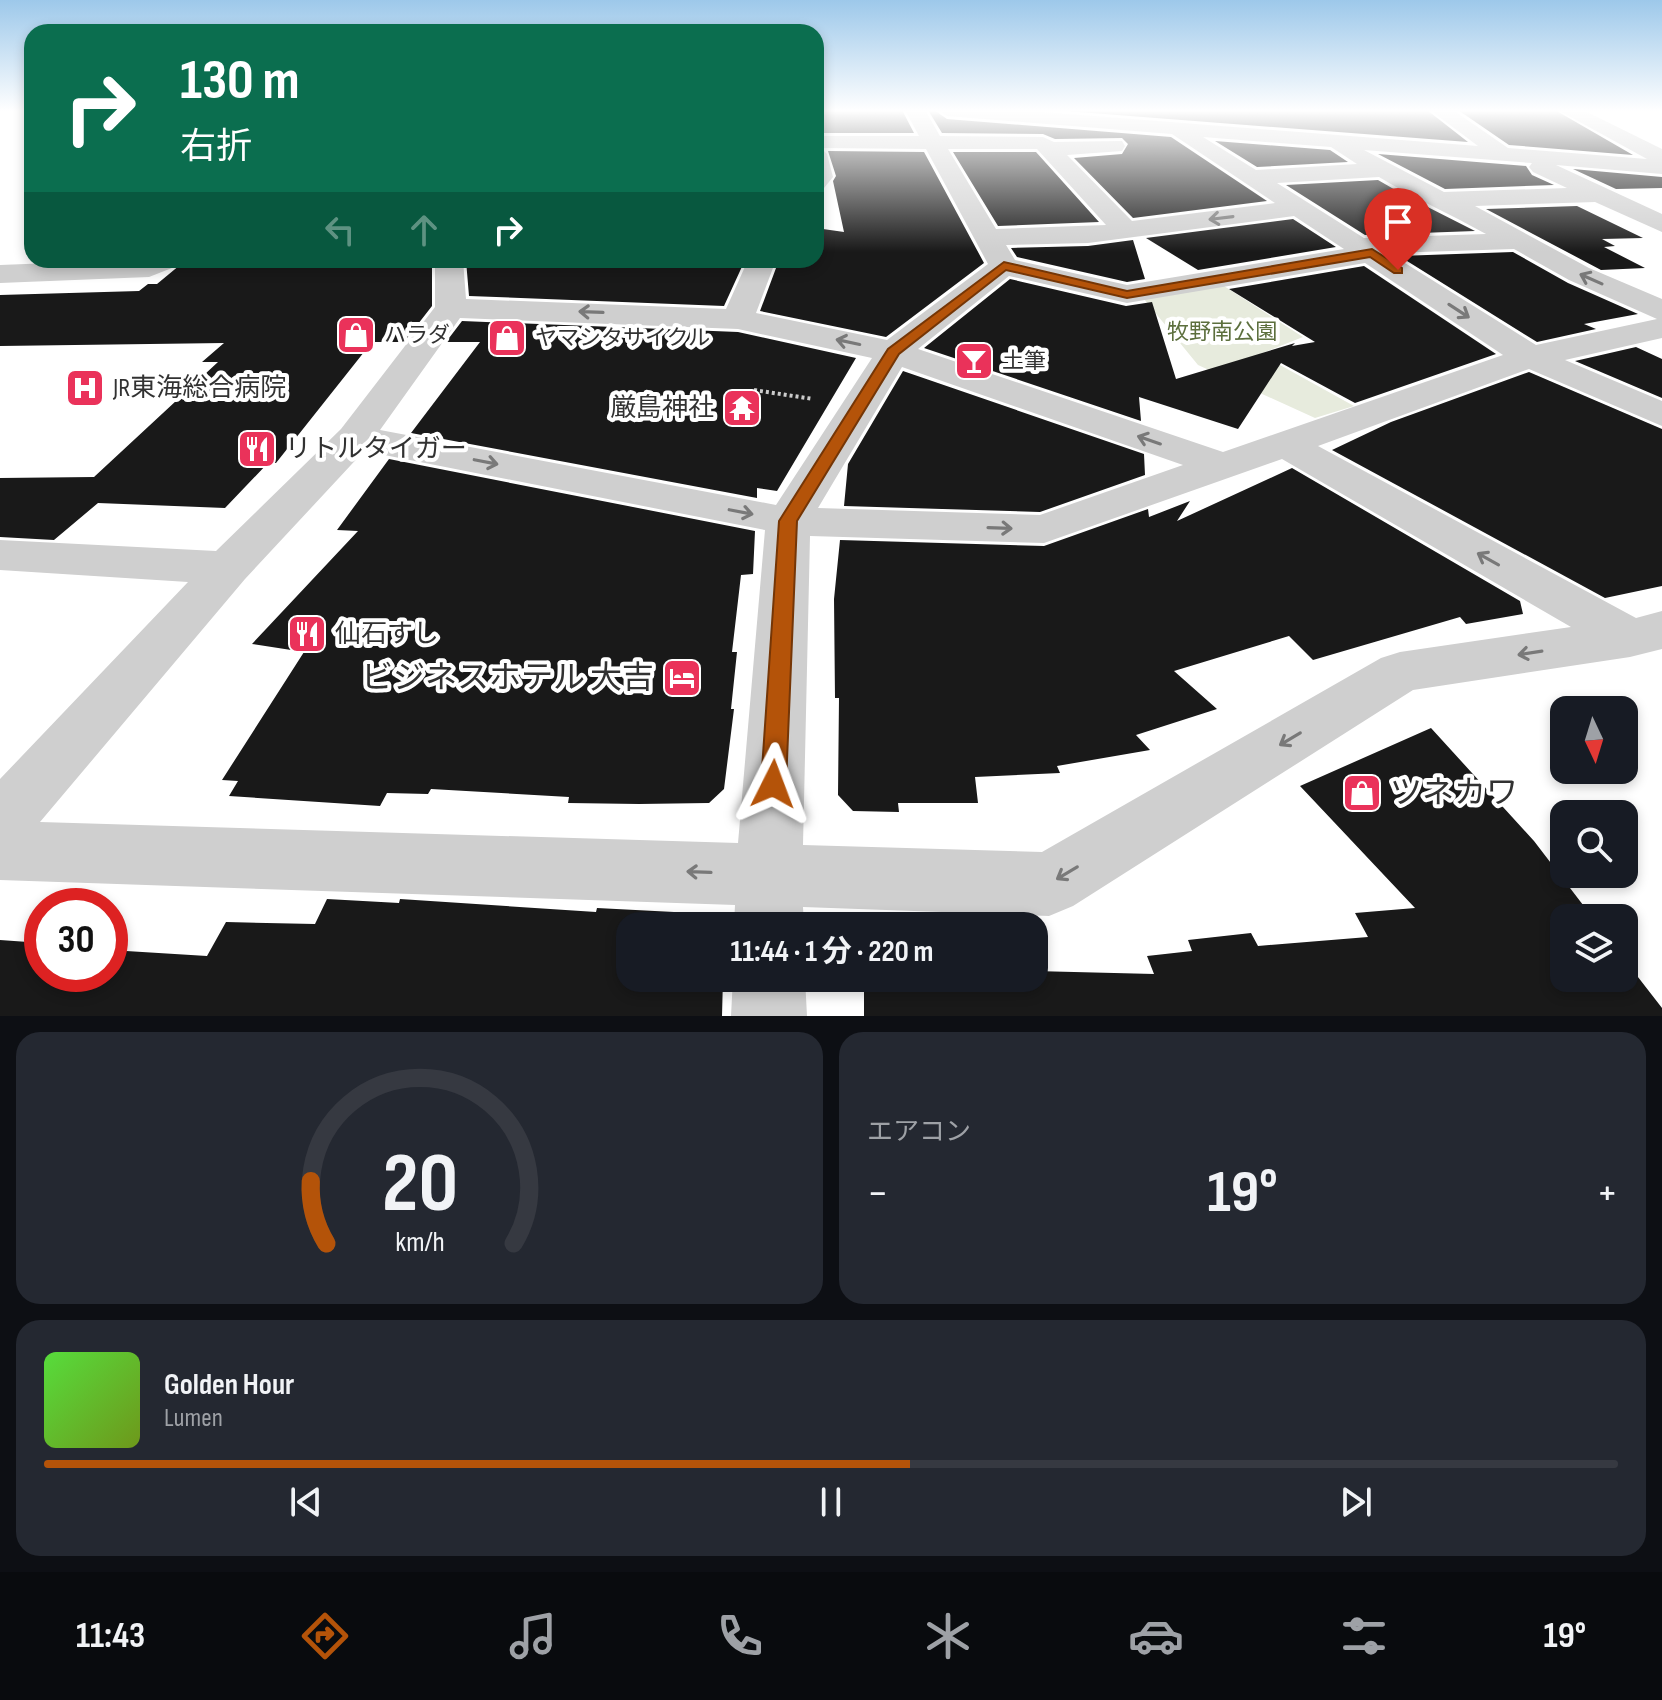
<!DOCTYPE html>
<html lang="ja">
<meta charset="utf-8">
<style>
:root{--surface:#171b24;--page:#242831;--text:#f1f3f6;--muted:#9ea1a6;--line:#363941;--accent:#b45309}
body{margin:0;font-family:"Sofia Sans Condensed","Noto Sans JP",sans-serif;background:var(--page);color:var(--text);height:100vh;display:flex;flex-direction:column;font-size:30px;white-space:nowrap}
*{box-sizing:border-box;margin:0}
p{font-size:26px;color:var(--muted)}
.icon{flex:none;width:44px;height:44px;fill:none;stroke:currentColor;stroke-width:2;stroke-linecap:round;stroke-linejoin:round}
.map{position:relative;height:1016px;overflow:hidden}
.drawer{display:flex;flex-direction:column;gap:16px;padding:16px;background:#0d0f14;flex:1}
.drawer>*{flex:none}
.banner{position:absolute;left:24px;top:24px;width:800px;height:244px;border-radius:24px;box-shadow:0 4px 12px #0003;background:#0b6e4f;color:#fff;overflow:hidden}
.needle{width:52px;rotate:176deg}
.fabs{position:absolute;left:1550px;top:696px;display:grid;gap:16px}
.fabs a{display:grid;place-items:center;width:88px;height:88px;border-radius:16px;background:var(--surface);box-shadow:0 4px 12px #0003;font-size:40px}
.speed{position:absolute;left:24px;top:888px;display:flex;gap:16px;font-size:40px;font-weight:700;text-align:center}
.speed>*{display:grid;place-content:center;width:104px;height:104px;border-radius:50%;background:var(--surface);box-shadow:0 4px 12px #0003;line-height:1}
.speed .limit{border:12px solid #d22;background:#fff;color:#111}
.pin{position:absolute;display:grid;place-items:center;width:68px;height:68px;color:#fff;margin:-82px -34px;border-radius:50% 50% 50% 0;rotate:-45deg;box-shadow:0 0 8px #0007}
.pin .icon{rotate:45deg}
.me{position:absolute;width:88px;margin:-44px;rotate:3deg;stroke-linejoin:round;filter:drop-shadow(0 0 6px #0008)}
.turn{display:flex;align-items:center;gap:28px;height:168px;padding:0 24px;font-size:36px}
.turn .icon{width:104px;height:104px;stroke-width:2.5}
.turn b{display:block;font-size:56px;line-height:68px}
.lanes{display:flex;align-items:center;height:76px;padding:0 24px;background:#0003;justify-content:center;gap:40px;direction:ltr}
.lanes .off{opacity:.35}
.big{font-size:60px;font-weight:700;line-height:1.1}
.drawer .tile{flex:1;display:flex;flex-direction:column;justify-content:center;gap:12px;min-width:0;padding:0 28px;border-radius:24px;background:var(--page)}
.drawer .dial{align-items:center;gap:0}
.dial svg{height:208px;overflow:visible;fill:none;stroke:var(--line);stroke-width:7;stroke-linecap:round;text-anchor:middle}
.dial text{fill:var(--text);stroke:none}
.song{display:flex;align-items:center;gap:24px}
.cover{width:96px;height:96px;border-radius:12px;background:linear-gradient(135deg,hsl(110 70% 55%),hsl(80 70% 35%))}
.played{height:8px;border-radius:4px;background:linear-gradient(90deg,var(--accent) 55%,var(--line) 55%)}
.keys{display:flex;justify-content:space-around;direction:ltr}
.heat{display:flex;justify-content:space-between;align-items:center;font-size:44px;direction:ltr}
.drawer .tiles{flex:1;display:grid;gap:16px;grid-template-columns:1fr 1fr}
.tile:last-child{grid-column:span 2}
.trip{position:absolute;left:616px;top:912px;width:432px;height:80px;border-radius:24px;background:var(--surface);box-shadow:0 4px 12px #0003;font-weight:700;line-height:80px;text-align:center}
.tab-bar{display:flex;height:128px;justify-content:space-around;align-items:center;background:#090b0e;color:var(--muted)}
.tab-bar .icon{width:56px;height:56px}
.tab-bar .active{color:var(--accent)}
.tab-bar b{font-size:36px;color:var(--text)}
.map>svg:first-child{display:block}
.green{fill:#e7ebdd}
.building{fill:#191919}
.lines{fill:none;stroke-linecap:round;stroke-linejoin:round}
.path{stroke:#ccc;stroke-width:4;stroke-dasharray:3 3;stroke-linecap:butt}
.minor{fill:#cfcfcf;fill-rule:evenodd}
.oneway{stroke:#797979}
.route{fill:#b45309;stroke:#753606;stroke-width:2}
.labels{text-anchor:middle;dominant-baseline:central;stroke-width:8;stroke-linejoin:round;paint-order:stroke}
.far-park-label{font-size:22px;fill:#5c6f3d;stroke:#fff}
.far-poi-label{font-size:22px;fill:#323232;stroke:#fff;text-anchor:start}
.poi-label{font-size:26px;fill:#323232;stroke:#fff;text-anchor:start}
.near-poi-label{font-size:32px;fill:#323232;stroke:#fff;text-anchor:end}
</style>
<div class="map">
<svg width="1662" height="1016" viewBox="0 0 1662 1016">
<rect width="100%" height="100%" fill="#fff"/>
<path class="green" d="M 1224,286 L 1303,337 L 1260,354 L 1354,406 L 1315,418 L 1198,365 L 1144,299 Z"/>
<path class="building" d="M 831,110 L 902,110 L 914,133 L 822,133 L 816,111 Z
M 928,110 L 934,110 L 947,119 L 1171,137 L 1267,201 L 1133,218 L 1074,158 L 1122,154 L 1128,144 L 1122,138 L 1055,139 L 1043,134 L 942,133 Z
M 1053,110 L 1427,110 L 1468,142 Z
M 1458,110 L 1555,110 L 1633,155 L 1509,145 Z
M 1215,141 L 1330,150 L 1348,162 L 1257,167 Z
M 828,151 L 924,152 L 984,263 L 886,337 L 760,311 L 779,260 L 816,260 L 816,228 L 844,232 L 833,181 L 836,176 Z
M 953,152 L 1036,152 L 1099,222 L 998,226 Z
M 1378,154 L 1526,166 L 1532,175 L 1554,185 L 1445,189 Z
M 1573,169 L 1662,177 L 1662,188 L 1616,189 Z
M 1378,180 L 1404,195 L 1475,231 L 1365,235 L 1286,185 Z
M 1577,206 L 1643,238 L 1602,239 L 1615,246 L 1604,247 L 1645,268 L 1601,270 L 1486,209 Z
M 1293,219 L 1336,247 L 1198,270 L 1146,238 Z
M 1133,240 L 1145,279 L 1127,282 L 1017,257 L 1011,248 L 1088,246 Z
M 1513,252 L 1568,283 L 1638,314 L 1584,324 L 1596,329 L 1537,342 L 1399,256 Z
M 186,260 L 432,260 L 432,306 L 404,342 L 372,342 L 276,463 L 268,463 L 225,508 L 98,503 L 54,540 L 0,537 L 0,478 L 94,477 L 218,362 L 202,362 L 224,343 L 0,346 L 0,295 L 139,291 L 148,284 L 157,284 Z
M 466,260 L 745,260 L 724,306 L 469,296 Z
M 1364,266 L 1496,354 L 1355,403 L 1281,363 L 1238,429 L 1139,397 L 1141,421 L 924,348 L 1010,279 L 1126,306 L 1152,302 L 1176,379 L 1295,343 L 1292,346 L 1315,342 L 1229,289 Z
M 462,321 L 738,332 L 856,358 L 777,491 L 757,488 L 757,498 L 411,433 L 480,342 L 446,342 Z
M 1636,347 L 1662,359 L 1662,398 L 1575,361 Z
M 903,371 L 1144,454 L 1145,475 L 1040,512 L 844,506 L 848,464 Z
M 1529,372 L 1662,429 L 1662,586 L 1605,598 L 1332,450 L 1391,422 Z
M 389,459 L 755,531 L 753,574 L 741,575 L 732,652 L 737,652 L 731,709 L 734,709 L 724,789 L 709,803 L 639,804 L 568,803 L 569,797 L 431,789 L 428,794 L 387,793 L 380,806 L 229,796 L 238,781 L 222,780 L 304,652 L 252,644 L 358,531 L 337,530 Z
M 1292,468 L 1520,601 L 1523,614 L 1466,624 L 1460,617 L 1313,660 L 1289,636 L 1174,671 L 1217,709 L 1136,735 L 1150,750 L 1057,766 L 1060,773 L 975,777 L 978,803 L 898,803 L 899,812 L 853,811 L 838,795 L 839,698 L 835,698 L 834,599 L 840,540 L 1044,546 L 1148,509 L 1149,517 L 1190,501 L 1177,521 Z
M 1431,728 L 1534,841 L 1593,918 L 1564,918 L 1564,978 L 1624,978 L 1624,959 L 1662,1008 L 1662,1016 L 864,1016 L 864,978 L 1034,978 L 1034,971 L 1154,974 L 1147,956 L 1192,951 L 1188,940 L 1251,933 L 1258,946 L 1368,937 L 1355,913 L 1415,908 L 1300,786 Z
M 327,899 L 399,903 L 400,899 L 596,912 L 597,908 L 674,912 L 694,926 L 630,926 L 630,978 L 723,978 L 722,1016 L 0,1016 L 0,940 L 42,943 L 42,974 L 110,974 L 110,950 L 207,956 L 226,922 L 315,924 Z
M 865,915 L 991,918 L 992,926 L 864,926 Z"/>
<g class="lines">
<path class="path" d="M 754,390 L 813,399"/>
<path class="minor" d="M 905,110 L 925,110 L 940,136 L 1043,137 L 1054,142 L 1122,141 L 1125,146 L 1122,151 L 1067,155 L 1132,221 L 1275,203 L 1172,134 L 947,116 L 937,110 L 1018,110 L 1478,146 L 1430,110 L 1453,110 L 1508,148 L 1647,159 L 1558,110 L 1583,110 L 1662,149 L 1662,174 L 1556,165 L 1662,214 L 1662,232 L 1595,202 L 1475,206 L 1589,268 L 1662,299 L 1662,338 L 1565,360 L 1662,401 L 1662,426 L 1529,369 L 1318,446 L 1636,618 L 1662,611 L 1662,649 L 1630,657 L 1413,690 L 1073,906 L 1049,916 L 803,907 L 804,926 L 734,926 L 735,905 L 0,880 L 0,779 L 188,582 L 0,570 L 0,540 L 216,551 L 341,429 L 435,307 L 435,260 L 463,260 L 466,299 L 726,309 L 748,260 L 776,260 L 756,313 L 887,340 L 988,264 L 926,149 L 821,148 L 827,154 L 833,177 L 824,188 L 816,190 L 816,136 L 919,136 ZM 1203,137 L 1331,147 L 1357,164 L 1256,170 ZM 948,149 L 1037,149 L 1106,225 L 996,229 ZM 1364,150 L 1532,163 L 1529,167 L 1533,172 L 1567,188 L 1444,192 ZM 1379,177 C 1414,198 1450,214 1486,234 L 1364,238 L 1277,183 ZM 1294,216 L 1344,249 L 1127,285 L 1015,260 L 1006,245 L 1088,243 ZM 1514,249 L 1569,280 L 1657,319 L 1536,345 L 1389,253 ZM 1365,263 L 1503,355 L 1223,452 L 918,349 L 1009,276 L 1127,303 ZM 460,318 L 738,329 L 872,358 L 776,505 L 380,430 ZM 902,367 L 1183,465 L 1040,515 L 818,508 ZM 364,451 L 765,530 L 738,843 L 40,822 L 245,579 ZM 1282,459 L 1571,627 L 1400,652 L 1381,658 L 1042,852 L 803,845 L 810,536 L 1044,543 Z
M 129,260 L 181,260 L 177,266 L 149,277 L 0,283 L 0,265 Z
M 733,978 L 805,978 L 807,1016 L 731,1016 Z"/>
</g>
<defs><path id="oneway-shaft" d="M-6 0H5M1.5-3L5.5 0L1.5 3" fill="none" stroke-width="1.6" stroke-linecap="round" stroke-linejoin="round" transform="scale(2)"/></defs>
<g class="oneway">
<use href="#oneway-shaft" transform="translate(1221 218) rotate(173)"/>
<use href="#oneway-shaft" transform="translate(1591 279) rotate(-156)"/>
<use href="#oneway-shaft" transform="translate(1459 311) rotate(33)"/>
<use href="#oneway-shaft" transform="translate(591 312) rotate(-178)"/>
<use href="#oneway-shaft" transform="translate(848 342) rotate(-168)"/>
<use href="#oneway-shaft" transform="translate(1149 440) rotate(-161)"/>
<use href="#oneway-shaft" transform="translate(486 462) rotate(11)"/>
<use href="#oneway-shaft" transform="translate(741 512) rotate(11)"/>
<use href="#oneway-shaft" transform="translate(1000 528) rotate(2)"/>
<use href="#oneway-shaft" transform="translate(1488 559) rotate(-151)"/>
<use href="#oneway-shaft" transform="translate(1530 653) rotate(171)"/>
<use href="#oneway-shaft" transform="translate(1290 739) rotate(149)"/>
<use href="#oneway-shaft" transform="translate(699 872) rotate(-178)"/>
<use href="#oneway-shaft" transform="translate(1067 873) rotate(149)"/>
</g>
<linearGradient id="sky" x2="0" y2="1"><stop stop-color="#9dc8ea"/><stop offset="0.44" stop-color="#fff"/><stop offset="1" stop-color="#fff" stop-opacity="0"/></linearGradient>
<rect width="1662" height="252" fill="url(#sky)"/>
<path class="route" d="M 1372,249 L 1402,268 L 1402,273 L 1394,273 L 1370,257 L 1127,298 L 1006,270 L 899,354 L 797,521 L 786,784 L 782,792 L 773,795 L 764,792 L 761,784 L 779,521 L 888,349 L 1004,262 L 1127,291 Z"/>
<defs>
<g id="shop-square" transform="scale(2)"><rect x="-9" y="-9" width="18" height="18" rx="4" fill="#ea325a" stroke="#fff"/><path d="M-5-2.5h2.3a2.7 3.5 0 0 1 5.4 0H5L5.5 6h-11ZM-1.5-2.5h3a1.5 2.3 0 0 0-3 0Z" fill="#fff"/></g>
<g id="bar-square" transform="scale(2)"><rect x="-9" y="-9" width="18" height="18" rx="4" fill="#ea325a" stroke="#fff"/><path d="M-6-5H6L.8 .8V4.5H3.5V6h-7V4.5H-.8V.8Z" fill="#fff"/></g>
<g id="hospital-square" transform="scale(2)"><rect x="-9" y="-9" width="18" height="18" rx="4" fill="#ea325a" stroke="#fff"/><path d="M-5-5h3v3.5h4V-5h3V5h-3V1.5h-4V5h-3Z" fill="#fff"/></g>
<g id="temple-square" transform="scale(2)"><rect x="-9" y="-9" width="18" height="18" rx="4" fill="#ea325a" stroke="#fff"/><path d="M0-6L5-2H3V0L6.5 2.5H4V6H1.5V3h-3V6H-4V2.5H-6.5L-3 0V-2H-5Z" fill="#fff"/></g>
<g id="restaurant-square" transform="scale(2)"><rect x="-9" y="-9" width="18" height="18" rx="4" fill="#ea325a" stroke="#fff"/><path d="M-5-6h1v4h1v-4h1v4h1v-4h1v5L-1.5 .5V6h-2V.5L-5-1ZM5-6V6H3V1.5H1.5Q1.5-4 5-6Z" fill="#fff"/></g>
<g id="hotel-square" transform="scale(2)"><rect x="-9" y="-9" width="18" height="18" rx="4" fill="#ea325a" stroke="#fff"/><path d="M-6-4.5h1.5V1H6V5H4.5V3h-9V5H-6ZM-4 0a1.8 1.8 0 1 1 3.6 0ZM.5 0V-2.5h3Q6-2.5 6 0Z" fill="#fff"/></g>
</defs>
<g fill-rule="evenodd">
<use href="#shop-square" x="356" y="335"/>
<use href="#shop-square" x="507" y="338"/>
<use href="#bar-square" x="974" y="361"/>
<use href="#hospital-square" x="85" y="388"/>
<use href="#temple-square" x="742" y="408"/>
<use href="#restaurant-square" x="257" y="449"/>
<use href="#restaurant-square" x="307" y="634"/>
<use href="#hotel-square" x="682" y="678"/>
<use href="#shop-square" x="1362" y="793"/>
</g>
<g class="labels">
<g class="far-park-label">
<text x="1222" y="332">牧野南公園</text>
</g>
<g class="far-poi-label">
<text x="384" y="335">ハラダ</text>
<text x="535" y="338">ヤマシタサイクル</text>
<text x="1002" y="361">土筆</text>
</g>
<g class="poi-label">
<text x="113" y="388">JR東海総合病院</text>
<text x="714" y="408" text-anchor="end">厳島神社</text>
<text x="285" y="449">リトルタイガー</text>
<text x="335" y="634">仙石すし</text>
</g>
<g class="near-poi-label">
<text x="654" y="678">ビジネスホテル 大吉</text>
<text x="1390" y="793" text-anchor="start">ツネカワ</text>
</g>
</g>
</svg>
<div class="fabs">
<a><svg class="needle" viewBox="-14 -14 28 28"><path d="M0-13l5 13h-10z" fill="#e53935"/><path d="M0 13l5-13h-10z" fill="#9ea1a6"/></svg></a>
<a><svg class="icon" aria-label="search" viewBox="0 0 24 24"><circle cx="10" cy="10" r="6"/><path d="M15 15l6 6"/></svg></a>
<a><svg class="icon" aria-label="layers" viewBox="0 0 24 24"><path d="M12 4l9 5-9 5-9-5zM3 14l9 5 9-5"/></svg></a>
</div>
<div class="speed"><div class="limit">30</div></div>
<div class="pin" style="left:1398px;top:270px;background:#d93025"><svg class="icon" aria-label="arrive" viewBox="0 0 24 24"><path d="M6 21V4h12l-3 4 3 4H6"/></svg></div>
<svg class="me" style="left:773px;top:784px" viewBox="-20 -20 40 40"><path d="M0-17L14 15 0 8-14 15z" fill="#b45309" stroke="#fff" stroke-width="4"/></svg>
<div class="trip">11:44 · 1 分 · 220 m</div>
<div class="banner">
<div class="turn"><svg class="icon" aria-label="right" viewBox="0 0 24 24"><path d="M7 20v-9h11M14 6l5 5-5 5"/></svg><div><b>130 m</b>右折</div></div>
<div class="lanes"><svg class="icon off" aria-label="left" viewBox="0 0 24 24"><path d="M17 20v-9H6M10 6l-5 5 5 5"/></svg><svg class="icon off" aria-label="ahead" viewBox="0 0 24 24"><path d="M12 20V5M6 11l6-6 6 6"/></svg><svg class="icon" aria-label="right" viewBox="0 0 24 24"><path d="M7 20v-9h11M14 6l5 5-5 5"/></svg></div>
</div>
</div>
<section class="drawer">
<div class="tiles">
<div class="tile dial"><svg viewBox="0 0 100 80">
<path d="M14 69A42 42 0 1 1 86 69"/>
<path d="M14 69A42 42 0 0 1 8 45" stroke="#b45309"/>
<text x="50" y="56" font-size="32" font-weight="700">20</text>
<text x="50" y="72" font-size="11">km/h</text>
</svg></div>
<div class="tile"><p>エアコン</p>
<div class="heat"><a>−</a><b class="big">19°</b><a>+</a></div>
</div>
<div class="tile">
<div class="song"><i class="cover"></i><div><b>Golden Hour</b><p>Lumen</p></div></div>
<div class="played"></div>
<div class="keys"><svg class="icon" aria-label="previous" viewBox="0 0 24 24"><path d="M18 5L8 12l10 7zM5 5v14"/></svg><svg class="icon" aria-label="pause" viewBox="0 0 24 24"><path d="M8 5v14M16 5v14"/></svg><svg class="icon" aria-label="next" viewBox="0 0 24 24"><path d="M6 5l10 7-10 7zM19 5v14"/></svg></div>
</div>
</div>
</section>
<nav class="tab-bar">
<b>11:43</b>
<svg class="icon active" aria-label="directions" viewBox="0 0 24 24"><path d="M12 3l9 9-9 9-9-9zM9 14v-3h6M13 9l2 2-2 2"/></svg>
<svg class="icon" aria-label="music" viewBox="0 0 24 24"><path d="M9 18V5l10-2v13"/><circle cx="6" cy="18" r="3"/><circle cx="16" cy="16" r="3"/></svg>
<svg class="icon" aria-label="phone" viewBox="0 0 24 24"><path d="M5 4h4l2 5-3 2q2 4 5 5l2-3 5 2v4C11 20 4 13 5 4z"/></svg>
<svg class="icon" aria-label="climate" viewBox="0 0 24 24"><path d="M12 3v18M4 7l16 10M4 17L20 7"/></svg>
<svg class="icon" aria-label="car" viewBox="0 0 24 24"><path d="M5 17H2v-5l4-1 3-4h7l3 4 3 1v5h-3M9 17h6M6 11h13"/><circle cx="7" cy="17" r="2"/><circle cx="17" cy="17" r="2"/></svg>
<svg class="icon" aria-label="filters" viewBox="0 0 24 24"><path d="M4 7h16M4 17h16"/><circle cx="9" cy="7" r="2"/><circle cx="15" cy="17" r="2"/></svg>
<b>19°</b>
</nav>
